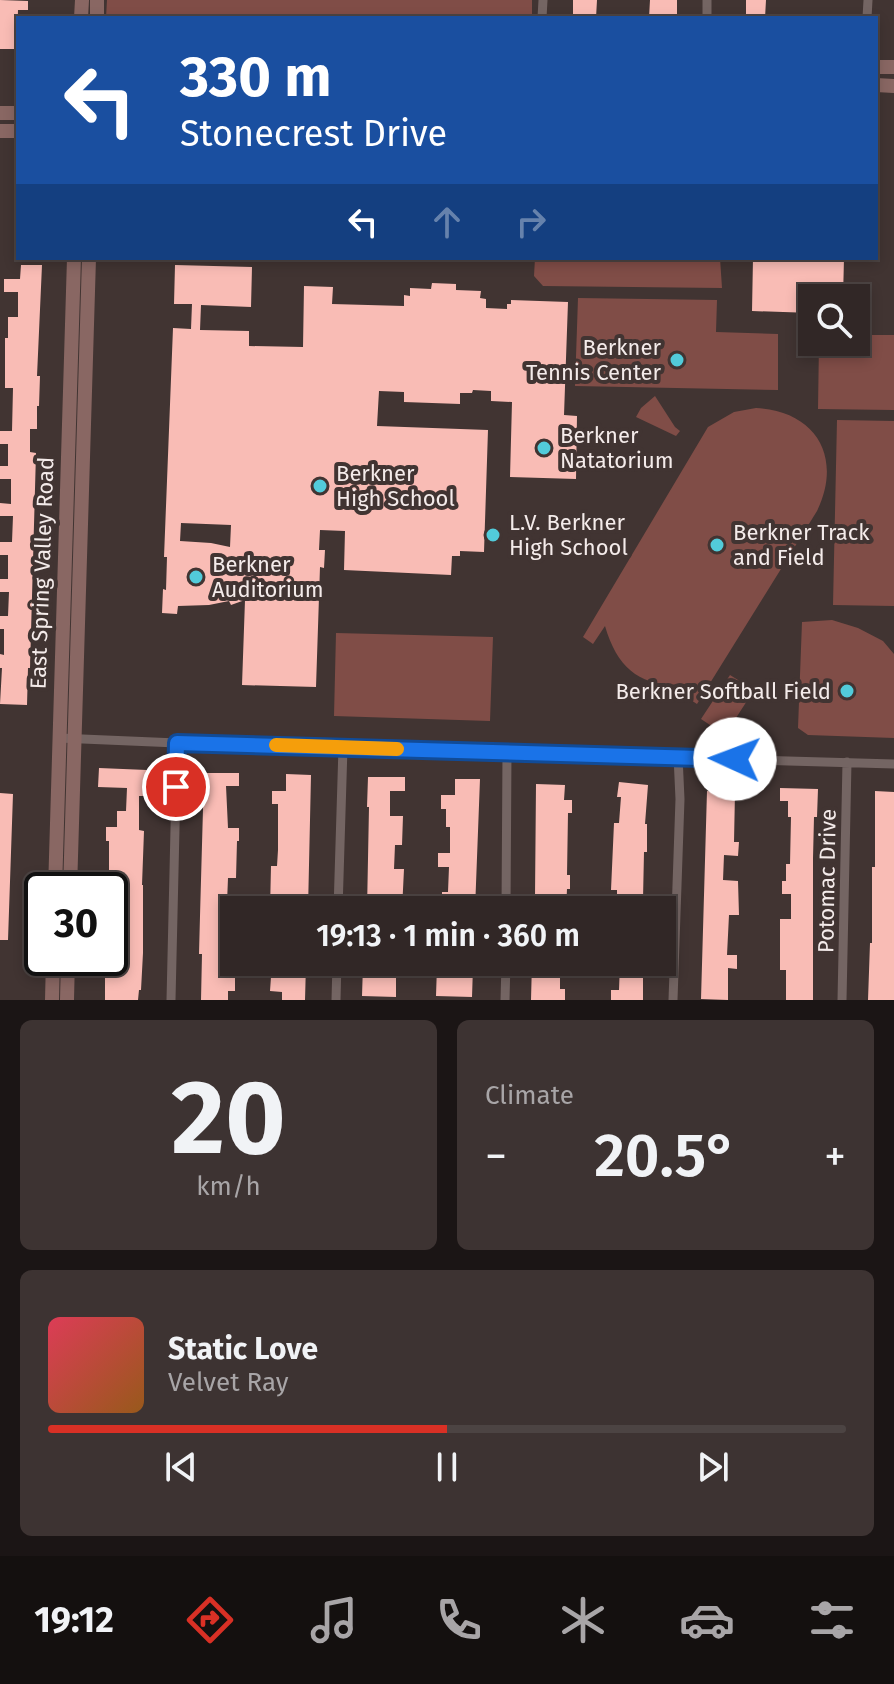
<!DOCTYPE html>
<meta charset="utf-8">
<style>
:root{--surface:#312726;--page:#3d3332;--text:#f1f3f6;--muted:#a8a5a7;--line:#4c4443;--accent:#d93025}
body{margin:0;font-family:"Fira Sans",sans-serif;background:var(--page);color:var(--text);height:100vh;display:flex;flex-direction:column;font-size:30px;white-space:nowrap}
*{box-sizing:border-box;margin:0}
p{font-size:26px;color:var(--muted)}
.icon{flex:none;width:44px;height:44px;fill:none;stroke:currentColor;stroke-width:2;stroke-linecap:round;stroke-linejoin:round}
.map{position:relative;height:1000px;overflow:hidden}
.side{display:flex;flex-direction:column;gap:20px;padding:20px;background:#1b1515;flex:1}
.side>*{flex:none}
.guide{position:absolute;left:16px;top:16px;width:862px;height:244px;border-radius:0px;box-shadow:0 4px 12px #0003,0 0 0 2px var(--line);background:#1a4fa0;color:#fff;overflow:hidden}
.buttons{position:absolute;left:798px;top:284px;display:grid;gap:16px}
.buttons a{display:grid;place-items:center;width:72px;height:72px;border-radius:0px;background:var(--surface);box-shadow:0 4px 12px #0003,0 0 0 2px var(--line);font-size:40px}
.speed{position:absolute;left:24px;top:872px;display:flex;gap:16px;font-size:40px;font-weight:700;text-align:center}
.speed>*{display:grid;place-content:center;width:104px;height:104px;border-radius:50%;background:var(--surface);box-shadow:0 4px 12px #0003,0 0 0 2px var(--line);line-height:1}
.speed .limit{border:4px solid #111;border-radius:12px;background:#fff;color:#111}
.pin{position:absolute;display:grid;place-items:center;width:68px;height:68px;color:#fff;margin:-34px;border:4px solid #fff;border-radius:50%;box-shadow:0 2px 8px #0007}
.me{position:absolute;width:88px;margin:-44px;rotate:272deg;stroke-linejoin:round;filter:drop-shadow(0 0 6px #0008)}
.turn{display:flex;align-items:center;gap:28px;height:168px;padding:0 32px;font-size:36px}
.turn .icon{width:104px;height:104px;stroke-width:2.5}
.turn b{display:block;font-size:56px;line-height:68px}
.lanes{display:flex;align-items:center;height:76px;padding:0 32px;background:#0003;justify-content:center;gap:40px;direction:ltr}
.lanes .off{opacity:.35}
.big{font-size:60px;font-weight:600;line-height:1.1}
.side .widget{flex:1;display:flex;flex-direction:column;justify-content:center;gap:12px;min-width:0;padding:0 28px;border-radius:12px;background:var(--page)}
.side .dial{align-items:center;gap:0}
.dial b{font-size:104px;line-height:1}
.song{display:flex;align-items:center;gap:24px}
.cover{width:96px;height:96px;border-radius:12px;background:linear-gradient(135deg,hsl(350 70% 55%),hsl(30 70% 35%))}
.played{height:8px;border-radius:4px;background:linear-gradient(90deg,var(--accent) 50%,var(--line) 50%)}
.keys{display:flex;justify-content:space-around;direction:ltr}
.heat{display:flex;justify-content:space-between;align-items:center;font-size:44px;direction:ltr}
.side .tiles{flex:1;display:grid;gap:20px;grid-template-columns:1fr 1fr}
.widget:last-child{grid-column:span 2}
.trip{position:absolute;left:220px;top:896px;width:456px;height:80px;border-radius:0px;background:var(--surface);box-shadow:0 4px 12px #0003,0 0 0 2px var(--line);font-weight:600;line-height:80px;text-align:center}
.dock{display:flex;height:128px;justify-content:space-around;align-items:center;background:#14100f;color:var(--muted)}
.dock .icon{width:56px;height:56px}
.dock .on{color:var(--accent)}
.dock b{font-size:36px;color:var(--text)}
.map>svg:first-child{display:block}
.green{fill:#804d47}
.building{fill:#f9bcb5;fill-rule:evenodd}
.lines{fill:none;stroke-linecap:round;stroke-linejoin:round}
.street{stroke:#746563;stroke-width:9}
.secondary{stroke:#896763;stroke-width:14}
.route-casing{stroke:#114b97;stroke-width:20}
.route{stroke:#1a73e8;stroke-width:14}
.slow{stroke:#f59e0b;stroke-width:14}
.poi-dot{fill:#52cbda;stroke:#413432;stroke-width:3}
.labels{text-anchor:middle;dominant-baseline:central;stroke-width:8;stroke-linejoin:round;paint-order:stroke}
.poi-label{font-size:22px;fill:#f4ebea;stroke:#413432;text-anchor:start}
.street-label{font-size:22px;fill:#f4ebea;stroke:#413432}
</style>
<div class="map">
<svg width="894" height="1000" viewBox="0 0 894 1000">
<rect width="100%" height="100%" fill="#413432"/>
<path class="green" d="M 107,0 L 532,0 L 532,18 L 106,18 Z
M 535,258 L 720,258 L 722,288 L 543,286 L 534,276 Z
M 578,298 L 717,300 L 716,332 L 778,334 L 778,390 L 575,386 Z
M 856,335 L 894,335 L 894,410 L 818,409 L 819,342 L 856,342 Z
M 655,396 L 675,427 L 680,431 L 676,436 L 636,417 L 641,408 Z
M 756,408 C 816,411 843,457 817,511 L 697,704 L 686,697 L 695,683 C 646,690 619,674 605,626 L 593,644 L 583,637 L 708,427 L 734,412 Z
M 837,420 L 894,421 L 894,606 L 833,605 Z
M 832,620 L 858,628 L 883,641 L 894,654 L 894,738 L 808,735 L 798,728 L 802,622 Z
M 336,633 L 493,637 L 490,721 L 334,716 Z
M 730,675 L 754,690 L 725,735 L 701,719 Z"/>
<path class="building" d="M 0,0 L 28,1 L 28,10 L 18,10 L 17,49 L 0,49 Z
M 573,0 L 597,0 L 596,18 L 573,18 Z
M 650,0 L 677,0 L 677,18 L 649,18 Z
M 746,0 L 766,0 L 765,18 L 746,18 Z
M 753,258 L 844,258 L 843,298 L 812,298 L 812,313 L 752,311 Z
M 21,265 L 42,265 L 37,376 L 40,376 L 39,406 L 37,406 L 37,429 L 30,429 L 30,452 L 36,453 L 30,668 L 28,668 L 27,705 L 0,704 L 2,668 L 0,668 L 0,654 L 4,655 L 4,629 L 0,629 L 0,616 L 8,616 L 9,592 L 0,592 L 0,579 L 8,579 L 8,555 L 0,555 L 0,542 L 12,542 L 13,516 L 0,516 L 0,503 L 11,504 L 11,479 L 0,479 L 0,466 L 8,466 L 8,444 L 0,444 L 0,431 L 12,431 L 13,388 L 5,388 L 5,338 L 8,338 L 8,317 L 18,317 L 18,292 L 4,292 L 4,279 L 20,279 Z
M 175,265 L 252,267 L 251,307 L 201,305 L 200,330 L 249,331 L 249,346 L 303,347 L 304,286 L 333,287 L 332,304 L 404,306 L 404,295 L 410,296 L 410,288 L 431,289 L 432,283 L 456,284 L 456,290 L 481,291 L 480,298 L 486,299 L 486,308 L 507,309 L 507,304 L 511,304 L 511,300 L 568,302 L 564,415 L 577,416 L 576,479 L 510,477 L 512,402 L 491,401 L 491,391 L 473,390 L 472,393 L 460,393 L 460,404 L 404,402 L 404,392 L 379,391 L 377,426 L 488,430 L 484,552 L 460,551 L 460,556 L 452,556 L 451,575 L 344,570 L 345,531 L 320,530 L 319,550 L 325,550 L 324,568 L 320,567 L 316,687 L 242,685 L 245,600 L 231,605 L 229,601 L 209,605 L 178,606 L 177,614 L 162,613 L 163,589 L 166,590 L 167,557 L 164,557 L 173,328 L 191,329 L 192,304 L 174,304 ZM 181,523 L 231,525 L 230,547 L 211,543 L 180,541 Z
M 99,768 L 147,770 L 146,796 L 139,796 L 139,830 L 144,831 L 142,885 L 143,885 L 143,953 L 141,990 L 139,990 L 138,1000 L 105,1000 L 105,976 L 111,977 L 110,938 L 117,938 L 117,915 L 110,915 L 110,902 L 114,902 L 114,877 L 109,877 L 109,841 L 106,841 L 106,827 L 117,827 L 117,811 L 126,811 L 127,788 L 98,787 Z
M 204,773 L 239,773 L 239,786 L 226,786 L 228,828 L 239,828 L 239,841 L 237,841 L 236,878 L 228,878 L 227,903 L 234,903 L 235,979 L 235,991 L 228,991 L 228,1000 L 201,1000 L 202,954 L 199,954 L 200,916 Z
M 286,774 L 311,775 L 308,910 L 270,910 L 271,866 L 277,866 L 278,850 L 278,804 L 272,804 L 272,791 L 286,791 Z
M 368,777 L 405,777 L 405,791 L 390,791 L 390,816 L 403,816 L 402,845 L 395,845 L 394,869 L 404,869 L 402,910 L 367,910 L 369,807 L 367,807 Z
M 455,779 L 480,779 L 475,910 L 454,910 L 454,906 L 442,906 L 442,892 L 448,892 L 449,867 L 438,867 L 438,853 L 450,853 L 450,827 L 446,827 L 446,809 L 441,809 L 441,795 L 455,795 Z
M 619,782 L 648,785 L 645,824 L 647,824 L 647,852 L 644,852 L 643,899 L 646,899 L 646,910 L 617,910 L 617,890 L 611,890 L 614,823 L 619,823 L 621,797 L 617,797 Z
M 536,784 L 565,785 L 564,800 L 572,800 L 572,813 L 568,813 L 567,875 L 570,875 L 570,889 L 567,889 L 566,910 L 533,910 L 534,896 L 535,896 Z
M 780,788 L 818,789 L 817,817 L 814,817 L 813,858 L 813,1000 L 786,1000 L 786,970 L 780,970 L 780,919 L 791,919 L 791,894 L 782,894 L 782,881 L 786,881 L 786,864 L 790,864 L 791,817 L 788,817 L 788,801 L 780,801 Z
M 707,791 L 735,792 L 734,842 L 739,842 L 738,856 L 724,855 L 723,880 L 738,881 L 739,915 L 729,915 L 727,955 L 737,955 L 737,969 L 728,968 L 728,1000 L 701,999 Z
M 875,791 L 894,792 L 894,1000 L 868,1000 L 870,943 L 872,943 L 872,867 L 875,867 Z
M 0,793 L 13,794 L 8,940 L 0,940 Z
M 275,962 L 306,964 L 305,1000 L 282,1000 L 282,992 L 270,991 L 271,977 L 274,977 Z
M 532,962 L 560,962 L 560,989 L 565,989 L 565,1000 L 531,1000 Z
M 620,962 L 643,962 L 643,1000 L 611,1000 L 611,990 L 619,990 Z
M 363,965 L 396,965 L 396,997 L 362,996 Z
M 437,966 L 473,967 L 472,997 L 436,996 Z"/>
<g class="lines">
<path class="street" d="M 542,18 L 543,0
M 707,18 L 707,0
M 867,18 L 868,0
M 59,738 L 177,743 L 894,764
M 338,910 L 343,747
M 506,910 L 507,752
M 171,1000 L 177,743
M 336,1000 L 337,962
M 505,1000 L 506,962
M 673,1000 L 680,799 L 678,756
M 842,1000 L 847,762"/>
<path class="secondary" d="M 81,18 L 82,0
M 97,18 L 97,0
M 876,67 L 894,67
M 876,85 L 894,86
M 0,113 L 18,113
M 0,131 L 18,131
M 55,890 L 74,258
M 70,890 L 89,258
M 52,1000 L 53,958
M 67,1000 L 68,958"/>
</g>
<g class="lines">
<g class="route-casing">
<path id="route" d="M 176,787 L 177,743 L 735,759"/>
</g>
<use href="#route" class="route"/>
<path class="slow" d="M 276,745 L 397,749"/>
</g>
<g class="poi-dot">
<circle cx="677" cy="360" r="8"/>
<circle cx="544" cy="448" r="8"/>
<circle cx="320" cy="486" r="8"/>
<circle cx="493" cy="535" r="8"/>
<circle cx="717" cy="545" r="8"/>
<circle cx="196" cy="577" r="8"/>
<circle cx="847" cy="691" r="8"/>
</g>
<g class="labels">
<g class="poi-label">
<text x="661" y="347" text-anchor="end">Berkner<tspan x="661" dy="25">Tennis Center</tspan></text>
<text x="560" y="435">Berkner<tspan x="560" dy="25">Natatorium</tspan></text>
<text x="336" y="473">Berkner<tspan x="336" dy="25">High School</tspan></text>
<text x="509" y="522">L.V. Berkner<tspan x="509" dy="25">High School</tspan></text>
<text x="733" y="532">Berkner Track<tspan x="733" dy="25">and Field</tspan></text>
<text x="212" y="564">Berkner<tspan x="212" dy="25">Auditorium</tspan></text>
<text x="831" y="691" text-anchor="end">Berkner Softball Field</text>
</g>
<g class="street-label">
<text transform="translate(42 573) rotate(-88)">East Spring Valley Road</text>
<text transform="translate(827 881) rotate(-89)">Potomac Drive</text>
</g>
</g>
</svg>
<div class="buttons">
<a><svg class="icon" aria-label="search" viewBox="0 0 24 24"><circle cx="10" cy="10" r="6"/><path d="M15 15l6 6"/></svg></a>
</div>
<div class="speed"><div class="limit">30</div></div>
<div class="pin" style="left:176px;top:787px;background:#d93025"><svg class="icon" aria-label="arrive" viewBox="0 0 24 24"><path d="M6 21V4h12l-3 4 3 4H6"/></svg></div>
<svg class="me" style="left:735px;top:759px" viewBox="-20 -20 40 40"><circle r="19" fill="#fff"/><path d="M0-13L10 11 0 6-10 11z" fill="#1a73e8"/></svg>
<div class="trip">19:13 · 1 min · 360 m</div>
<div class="guide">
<div class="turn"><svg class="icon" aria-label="left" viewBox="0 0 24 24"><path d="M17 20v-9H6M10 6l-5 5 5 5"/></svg><div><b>330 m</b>Stonecrest Drive</div></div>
<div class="lanes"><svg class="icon" aria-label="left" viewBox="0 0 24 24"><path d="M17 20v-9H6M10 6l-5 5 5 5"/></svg><svg class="icon off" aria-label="ahead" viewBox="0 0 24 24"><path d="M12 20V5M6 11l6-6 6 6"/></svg><svg class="icon off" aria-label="right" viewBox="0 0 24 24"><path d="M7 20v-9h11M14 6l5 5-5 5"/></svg></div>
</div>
</div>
<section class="side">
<div class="tiles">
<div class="widget dial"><b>20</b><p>km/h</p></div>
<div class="widget"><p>Climate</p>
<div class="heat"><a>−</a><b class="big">20.5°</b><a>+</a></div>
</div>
<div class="widget">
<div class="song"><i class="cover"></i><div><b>Static Love</b><p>Velvet Ray</p></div></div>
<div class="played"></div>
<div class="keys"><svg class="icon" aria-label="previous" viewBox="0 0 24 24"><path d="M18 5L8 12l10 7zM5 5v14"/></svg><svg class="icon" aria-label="pause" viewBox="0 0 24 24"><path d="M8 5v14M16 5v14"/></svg><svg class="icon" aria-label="next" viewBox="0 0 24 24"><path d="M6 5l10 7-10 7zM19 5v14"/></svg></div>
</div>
</div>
</section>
<nav class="dock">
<b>19:12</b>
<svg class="icon on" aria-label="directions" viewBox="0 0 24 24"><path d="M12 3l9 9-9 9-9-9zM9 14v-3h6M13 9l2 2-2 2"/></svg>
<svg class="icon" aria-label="music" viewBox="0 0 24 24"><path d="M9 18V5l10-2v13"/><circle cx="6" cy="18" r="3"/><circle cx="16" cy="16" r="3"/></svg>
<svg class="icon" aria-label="phone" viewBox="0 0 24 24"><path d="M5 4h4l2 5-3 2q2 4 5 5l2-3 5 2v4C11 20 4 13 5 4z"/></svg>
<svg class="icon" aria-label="climate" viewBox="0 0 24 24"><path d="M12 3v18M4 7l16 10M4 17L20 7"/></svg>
<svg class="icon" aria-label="car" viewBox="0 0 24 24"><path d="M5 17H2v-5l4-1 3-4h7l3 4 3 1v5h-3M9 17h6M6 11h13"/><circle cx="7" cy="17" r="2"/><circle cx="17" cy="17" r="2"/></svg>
<svg class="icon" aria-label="filters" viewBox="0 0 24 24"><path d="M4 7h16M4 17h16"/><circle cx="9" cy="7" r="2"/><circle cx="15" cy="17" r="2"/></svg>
</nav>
